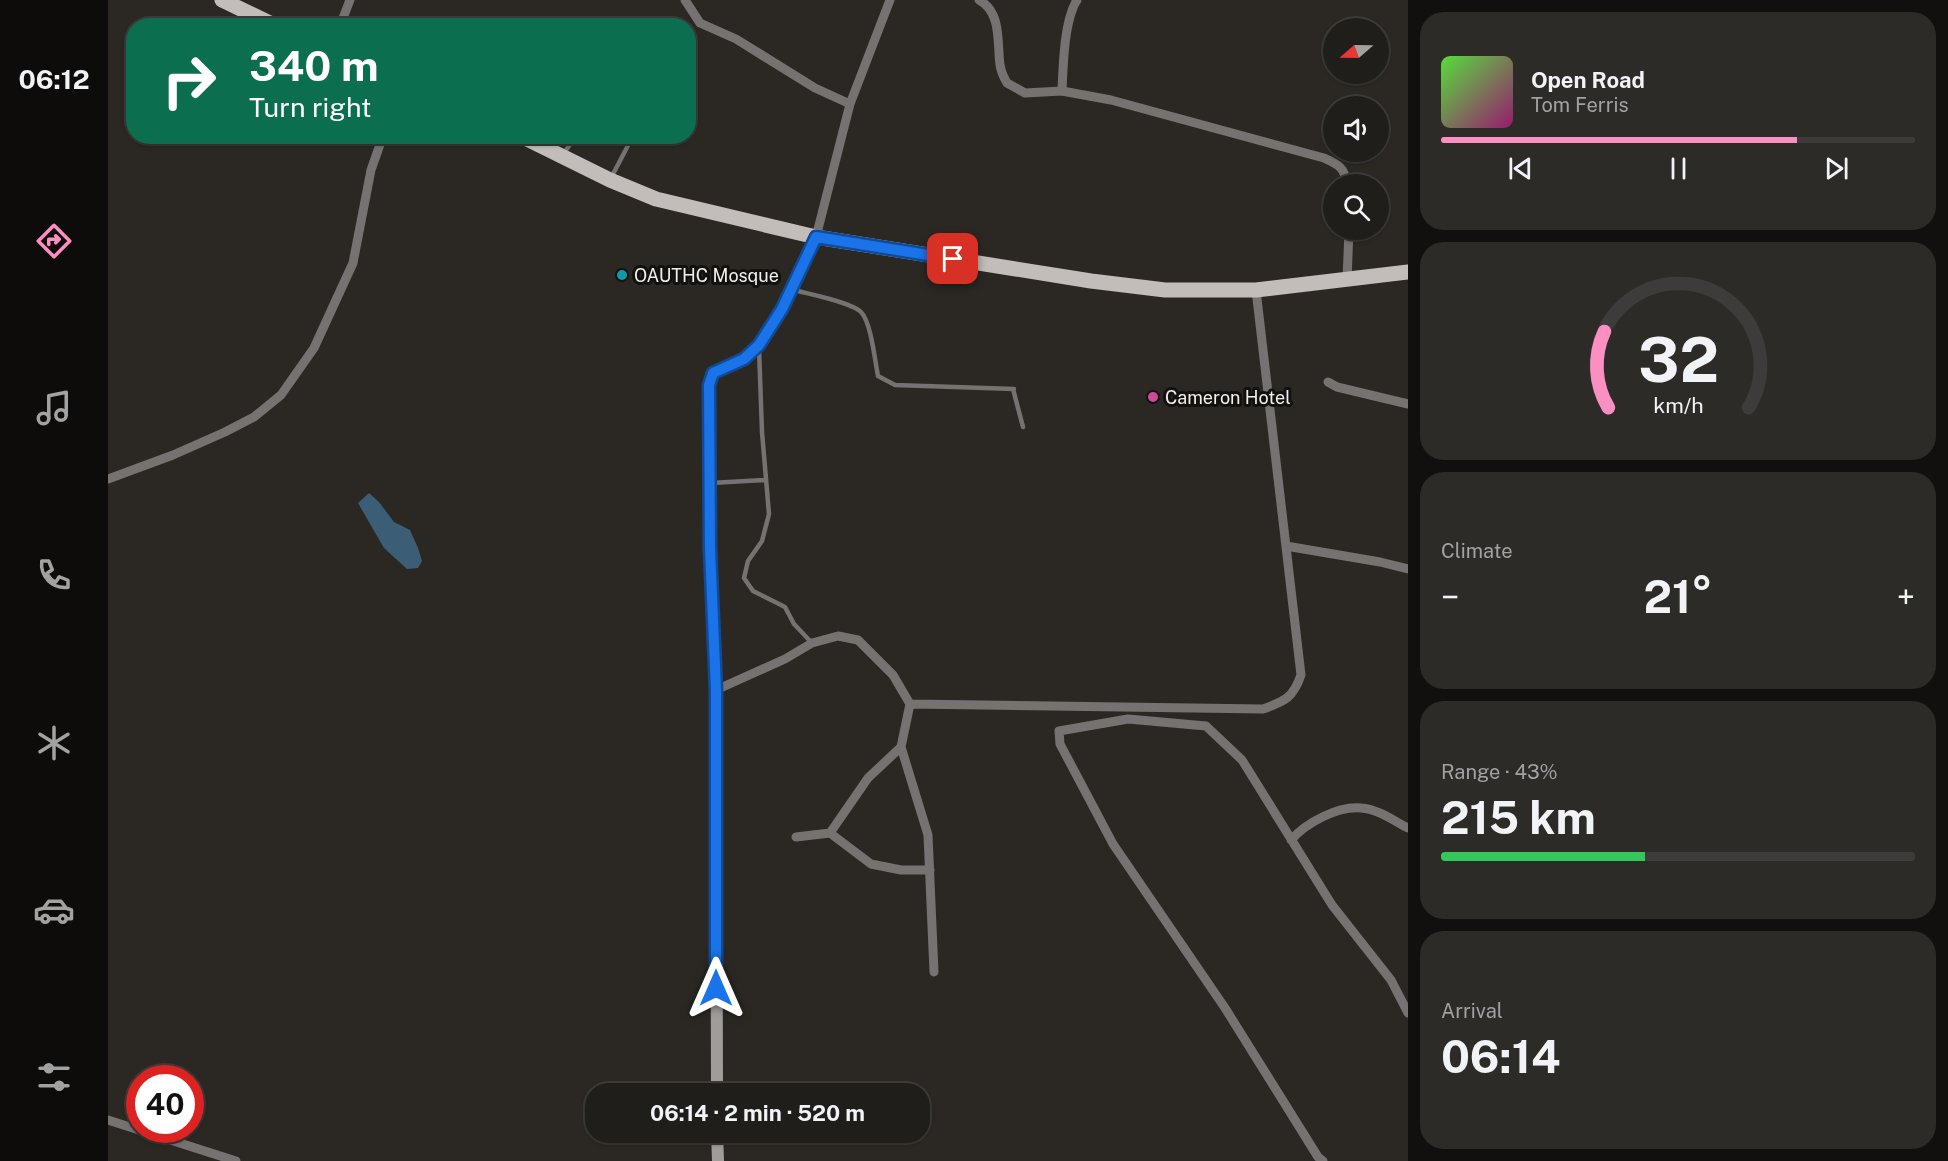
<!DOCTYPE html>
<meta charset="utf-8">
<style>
:root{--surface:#201e1b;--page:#2d2b28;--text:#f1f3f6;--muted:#a2a2a3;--line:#3d3c3a;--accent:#fc8fc2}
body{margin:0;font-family:"Public Sans",sans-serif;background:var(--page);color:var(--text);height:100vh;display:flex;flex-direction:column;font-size:22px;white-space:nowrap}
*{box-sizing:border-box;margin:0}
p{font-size:20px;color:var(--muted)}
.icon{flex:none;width:33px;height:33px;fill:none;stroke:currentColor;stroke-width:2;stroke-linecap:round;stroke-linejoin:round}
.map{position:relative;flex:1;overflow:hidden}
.panel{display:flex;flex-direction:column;gap:12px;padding:12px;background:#12100f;width:540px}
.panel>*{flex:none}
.guide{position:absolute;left:18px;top:18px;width:570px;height:126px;border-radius:24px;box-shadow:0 2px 4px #0004,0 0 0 2px var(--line);background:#0b6e4f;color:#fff;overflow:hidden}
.needle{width:39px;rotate:250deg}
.controls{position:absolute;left:1215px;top:18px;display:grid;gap:12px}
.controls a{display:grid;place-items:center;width:66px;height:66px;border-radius:50%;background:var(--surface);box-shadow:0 2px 4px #0004,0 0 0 2px var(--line);font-size:30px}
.speed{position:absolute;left:18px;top:1065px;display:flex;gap:12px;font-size:30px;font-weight:700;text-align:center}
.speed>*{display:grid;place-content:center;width:78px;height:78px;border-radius:50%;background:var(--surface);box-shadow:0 2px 4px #0004,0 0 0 2px var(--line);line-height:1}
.speed .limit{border:9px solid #d22;background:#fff;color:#111}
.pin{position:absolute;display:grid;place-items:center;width:51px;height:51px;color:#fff;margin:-26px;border-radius:12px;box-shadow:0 3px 9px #0006}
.me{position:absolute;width:66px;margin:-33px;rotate:0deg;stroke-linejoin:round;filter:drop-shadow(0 0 4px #0008)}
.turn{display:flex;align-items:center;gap:21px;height:126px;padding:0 24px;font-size:27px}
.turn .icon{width:78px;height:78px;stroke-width:2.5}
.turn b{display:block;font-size:42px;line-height:51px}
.big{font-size:45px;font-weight:700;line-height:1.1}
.panel .tile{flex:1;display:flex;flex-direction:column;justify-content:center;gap:9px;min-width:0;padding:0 21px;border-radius:24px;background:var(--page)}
.panel .dial{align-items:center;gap:0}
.dial svg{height:156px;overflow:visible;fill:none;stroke:var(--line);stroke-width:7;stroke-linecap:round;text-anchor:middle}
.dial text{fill:var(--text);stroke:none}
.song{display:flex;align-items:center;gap:18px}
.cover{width:72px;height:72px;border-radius:9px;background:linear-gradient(135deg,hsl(110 70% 55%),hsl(320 70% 35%))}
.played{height:6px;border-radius:3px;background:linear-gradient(90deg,var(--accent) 75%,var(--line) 75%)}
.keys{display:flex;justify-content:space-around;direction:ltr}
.heat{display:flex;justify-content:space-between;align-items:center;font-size:33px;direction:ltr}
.charge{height:9px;border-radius:4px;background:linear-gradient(90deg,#34c759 43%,var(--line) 0)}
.trip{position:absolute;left:477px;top:1083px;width:345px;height:60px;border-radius:24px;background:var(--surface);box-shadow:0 2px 4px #0004,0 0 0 2px var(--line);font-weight:700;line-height:60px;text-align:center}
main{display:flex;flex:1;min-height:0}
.tabs{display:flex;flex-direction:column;width:108px;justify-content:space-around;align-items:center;background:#0d0c0b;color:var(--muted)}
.tabs .icon{width:42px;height:42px}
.tabs .active{color:var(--accent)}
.tabs b{font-size:27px;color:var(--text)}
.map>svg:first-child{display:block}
.water{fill:#3b5e76}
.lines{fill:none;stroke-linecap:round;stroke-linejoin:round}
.lane{stroke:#757271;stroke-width:4.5}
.street{stroke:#757271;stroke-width:9}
.secondary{stroke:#a09c9a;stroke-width:12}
.primary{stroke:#c2bdba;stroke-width:15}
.route-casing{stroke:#114b97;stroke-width:15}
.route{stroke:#1a73e8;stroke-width:10}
.culture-dot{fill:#0f9aa8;stroke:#12110f;stroke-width:2}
.hotel-dot{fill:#d1479c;stroke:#12110f;stroke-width:2}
.labels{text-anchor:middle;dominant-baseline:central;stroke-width:6;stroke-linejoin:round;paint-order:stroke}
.poi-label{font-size:18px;fill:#f1efec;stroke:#12110f;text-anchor:start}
</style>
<main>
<nav class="tabs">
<b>06:12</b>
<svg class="icon active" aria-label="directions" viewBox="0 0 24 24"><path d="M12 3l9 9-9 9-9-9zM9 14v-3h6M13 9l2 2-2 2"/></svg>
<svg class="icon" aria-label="music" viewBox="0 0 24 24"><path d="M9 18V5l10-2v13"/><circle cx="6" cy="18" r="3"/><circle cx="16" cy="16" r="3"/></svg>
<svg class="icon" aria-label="phone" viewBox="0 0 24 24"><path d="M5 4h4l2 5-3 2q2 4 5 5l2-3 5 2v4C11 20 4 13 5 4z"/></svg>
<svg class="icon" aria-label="climate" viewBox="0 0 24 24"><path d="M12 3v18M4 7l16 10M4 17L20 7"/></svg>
<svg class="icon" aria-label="car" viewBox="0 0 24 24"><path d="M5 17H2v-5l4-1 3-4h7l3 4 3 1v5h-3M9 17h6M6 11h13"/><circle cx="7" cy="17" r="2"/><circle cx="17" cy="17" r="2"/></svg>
<svg class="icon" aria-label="filters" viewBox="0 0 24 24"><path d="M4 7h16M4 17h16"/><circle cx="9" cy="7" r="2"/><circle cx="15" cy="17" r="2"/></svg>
</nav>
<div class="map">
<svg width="1300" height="1161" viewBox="0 0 1300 1161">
<rect width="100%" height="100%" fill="#2b2824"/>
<path class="water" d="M 261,493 L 271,502 L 286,522 L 302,530 L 310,548 L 314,561 L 310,568 L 299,569 L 276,548 L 250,503 Z"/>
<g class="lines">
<path class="lane" d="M 456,153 L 468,136
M 504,176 L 525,136
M 686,290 C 701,294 743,302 753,312 C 763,322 767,361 770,376 L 787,385 L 906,389
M 651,348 L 654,432 L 661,514 L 654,541 L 640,561 L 636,578 L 645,591 L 677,607 L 686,624 L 704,643
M 905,389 L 915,427
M 603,483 L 658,480"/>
<path class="street" d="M 577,0 L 592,23 L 628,39 L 707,88 L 742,104
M 871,0 C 894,12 889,43 892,65 C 893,71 896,78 899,83 L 917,93 L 954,91 L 1003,100 L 1216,158 C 1231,165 1236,167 1239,184
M 232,26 L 242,0
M 954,91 C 955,67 956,20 969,0
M 708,237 L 742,104 L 782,0
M 1239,280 L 1241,230
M 1220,382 L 1229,387 L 1300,404
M 0,479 L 65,455 L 117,432 L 146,417 L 173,395 L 206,348 L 245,263 L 263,170 L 275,136
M 1178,546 L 1272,562 L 1300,569
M 608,690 L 677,659 L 704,643 L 730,636 L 750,640 L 785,675 L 802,704 L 793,747 L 820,835 L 826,972
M 802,704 L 1155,709 C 1177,701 1185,698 1193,675 L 1148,290
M 722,833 L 760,778 L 793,747
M 688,837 L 722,833 L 763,864 L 793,870 L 822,870
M 1183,840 C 1199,822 1230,806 1253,808 C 1270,809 1286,821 1300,828
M 0,1120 L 128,1161
M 1215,1161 L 1210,1157 L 1117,1008 L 1005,844 L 952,744 L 951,731 L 1020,719 L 1098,726 L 1134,760 L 1224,905 L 1283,980 L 1300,1013"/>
<path class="secondary" d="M 609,1094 L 608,690 L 602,549 L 601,385 L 605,373 L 636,359 L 651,345 L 674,309 L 708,237
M 609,1132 L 610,1161"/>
<path class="primary" d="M 114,0 L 168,26
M 413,136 L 502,180 L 548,199 L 708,237 L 983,281 L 1057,290 L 1148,290 L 1300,272"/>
</g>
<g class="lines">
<g class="route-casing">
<path id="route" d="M 608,988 L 608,690 L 602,549 L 601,385 L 605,373 L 636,359 L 651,345 L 674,309 L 708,237 L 845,259"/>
</g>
<use href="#route" class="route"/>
</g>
<circle class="culture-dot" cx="514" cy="275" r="6"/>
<circle class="hotel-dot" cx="1045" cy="397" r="6"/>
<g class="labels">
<g class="poi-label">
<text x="526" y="275">OAUTHC Mosque</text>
<text x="1057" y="397">Cameron Hotel</text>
</g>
</g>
</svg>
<div class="controls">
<a><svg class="needle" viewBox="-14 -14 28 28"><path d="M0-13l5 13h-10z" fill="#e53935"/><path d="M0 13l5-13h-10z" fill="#a2a2a3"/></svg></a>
<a><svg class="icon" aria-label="sound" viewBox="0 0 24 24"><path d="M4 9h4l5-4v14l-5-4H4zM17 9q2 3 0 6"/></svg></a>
<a><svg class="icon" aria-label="search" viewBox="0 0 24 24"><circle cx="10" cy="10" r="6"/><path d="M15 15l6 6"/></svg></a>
</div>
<div class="speed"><div class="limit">40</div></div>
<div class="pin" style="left:845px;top:259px;background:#d93025"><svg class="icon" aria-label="arrive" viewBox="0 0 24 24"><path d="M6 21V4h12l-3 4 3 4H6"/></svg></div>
<svg class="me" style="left:608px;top:988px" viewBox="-20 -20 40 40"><path d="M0-17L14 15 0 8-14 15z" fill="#1a73e8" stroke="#fff" stroke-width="4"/></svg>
<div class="trip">06:14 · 2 min · 520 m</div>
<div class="guide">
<div class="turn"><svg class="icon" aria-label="right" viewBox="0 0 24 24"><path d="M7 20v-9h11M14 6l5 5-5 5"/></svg><div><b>340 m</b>Turn right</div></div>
</div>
</div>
<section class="panel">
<div class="tile">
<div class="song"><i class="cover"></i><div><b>Open Road</b><p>Tom Ferris</p></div></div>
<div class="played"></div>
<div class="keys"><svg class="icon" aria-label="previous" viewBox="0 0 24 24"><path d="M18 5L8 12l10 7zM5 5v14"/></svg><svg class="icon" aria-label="pause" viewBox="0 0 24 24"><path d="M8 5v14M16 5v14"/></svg><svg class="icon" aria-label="next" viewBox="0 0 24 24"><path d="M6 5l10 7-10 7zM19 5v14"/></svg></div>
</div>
<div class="tile dial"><svg viewBox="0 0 100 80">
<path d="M14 69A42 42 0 1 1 86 69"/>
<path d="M14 69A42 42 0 0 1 12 30" stroke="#fc8fc2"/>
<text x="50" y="56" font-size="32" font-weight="700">32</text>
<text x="50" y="72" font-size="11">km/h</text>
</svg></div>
<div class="tile"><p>Climate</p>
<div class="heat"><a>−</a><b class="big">21°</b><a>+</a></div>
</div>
<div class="tile"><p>Range · 43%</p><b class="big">215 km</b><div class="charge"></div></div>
<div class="tile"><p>Arrival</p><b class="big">06:14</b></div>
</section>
</main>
